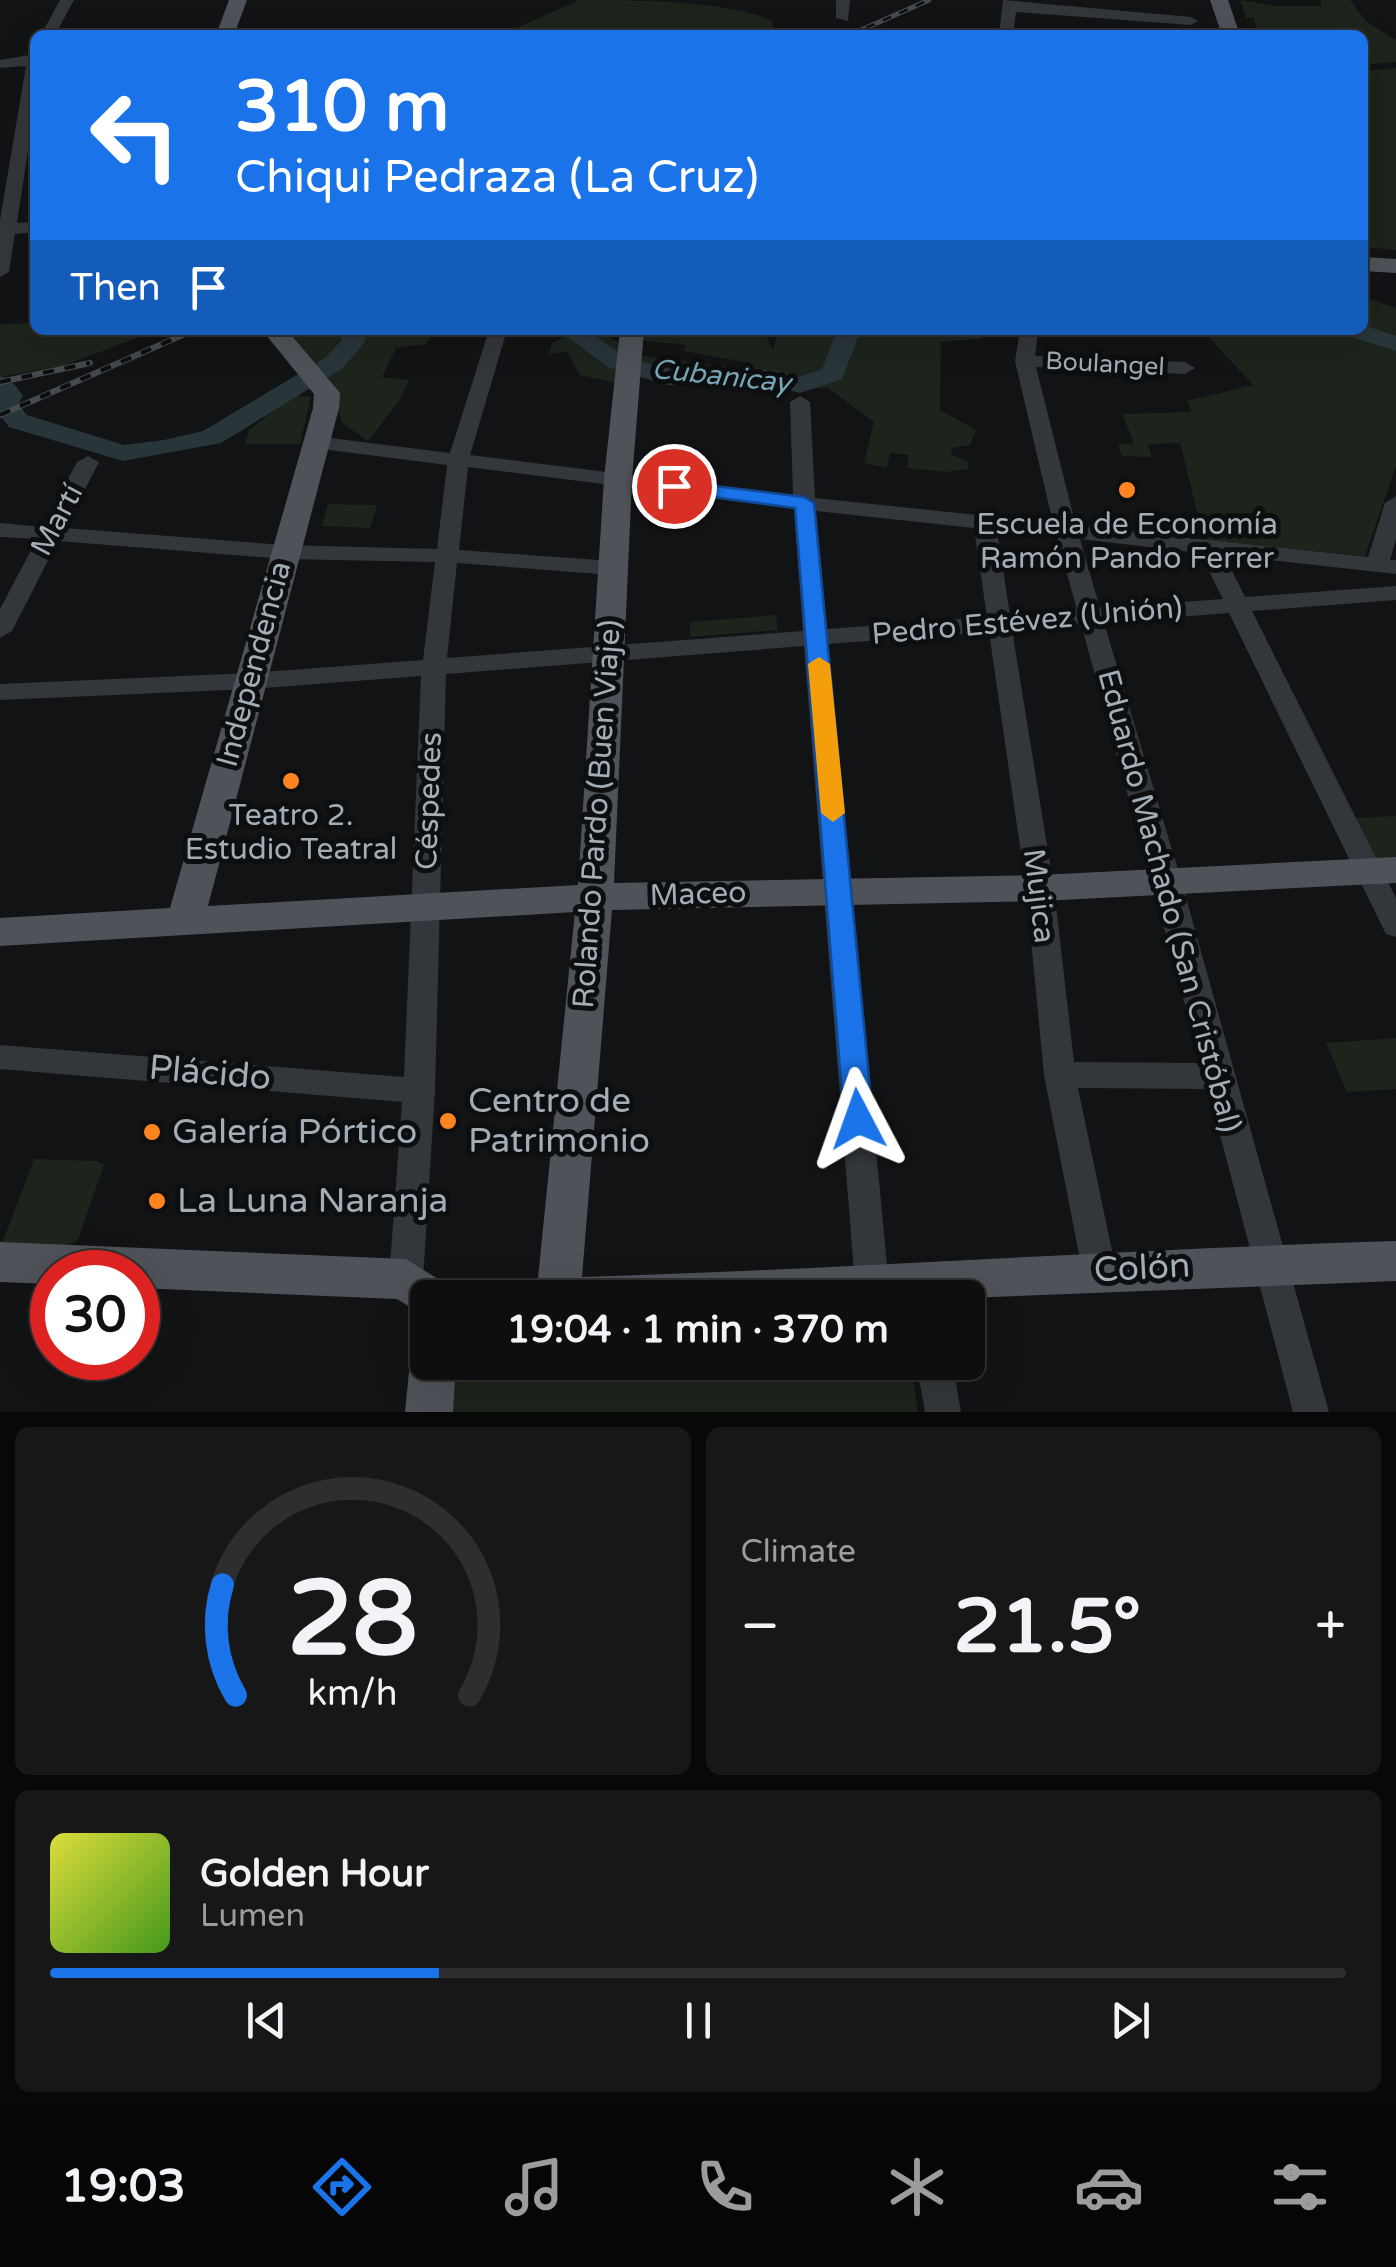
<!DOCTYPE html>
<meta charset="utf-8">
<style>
:root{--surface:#0e0e0f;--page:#171718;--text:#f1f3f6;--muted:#9b9c9e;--line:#2e2e2f;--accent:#1a73e8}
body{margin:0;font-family:"Varela Round",sans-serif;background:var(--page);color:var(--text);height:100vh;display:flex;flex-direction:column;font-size:38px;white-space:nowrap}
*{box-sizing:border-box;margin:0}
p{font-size:32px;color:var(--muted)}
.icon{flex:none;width:55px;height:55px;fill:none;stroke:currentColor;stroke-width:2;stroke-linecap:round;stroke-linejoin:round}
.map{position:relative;height:1412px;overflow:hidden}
.side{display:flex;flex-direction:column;gap:15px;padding:15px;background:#080808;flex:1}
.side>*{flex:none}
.hud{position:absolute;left:30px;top:30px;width:1338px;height:305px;border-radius:15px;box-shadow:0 10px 40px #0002,0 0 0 2px var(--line);background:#1a73e8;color:#fff;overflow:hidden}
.speed{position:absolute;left:30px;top:1250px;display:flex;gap:20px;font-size:50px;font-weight:700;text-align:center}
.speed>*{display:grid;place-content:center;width:130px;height:130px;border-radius:50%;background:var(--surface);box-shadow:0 10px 40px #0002,0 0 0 2px var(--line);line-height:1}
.speed .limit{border:15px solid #d22;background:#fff;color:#111}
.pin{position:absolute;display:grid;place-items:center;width:85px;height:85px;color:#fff;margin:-42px;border:5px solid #fff;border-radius:50%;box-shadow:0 2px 10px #0007}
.me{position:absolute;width:110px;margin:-55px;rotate:356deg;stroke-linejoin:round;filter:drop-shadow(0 0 8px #0008)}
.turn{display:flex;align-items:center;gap:35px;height:210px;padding:0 40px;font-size:45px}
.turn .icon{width:130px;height:130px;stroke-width:2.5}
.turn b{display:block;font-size:70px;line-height:85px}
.then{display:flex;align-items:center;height:95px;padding:0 40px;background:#0003;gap:20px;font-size:38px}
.big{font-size:75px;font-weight:700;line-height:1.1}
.side .widget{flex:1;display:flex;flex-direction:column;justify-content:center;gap:15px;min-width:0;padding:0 35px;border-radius:15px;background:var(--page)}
.side .dial{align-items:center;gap:0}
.dial svg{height:260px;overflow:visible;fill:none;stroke:var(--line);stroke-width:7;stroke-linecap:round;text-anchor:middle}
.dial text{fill:var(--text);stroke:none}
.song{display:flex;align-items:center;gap:30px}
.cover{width:120px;height:120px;border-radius:15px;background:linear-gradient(135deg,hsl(60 70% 55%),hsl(100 70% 35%))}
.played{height:10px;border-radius:5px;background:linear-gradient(90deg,var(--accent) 30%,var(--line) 30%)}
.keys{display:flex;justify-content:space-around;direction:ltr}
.heat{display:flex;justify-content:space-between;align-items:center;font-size:55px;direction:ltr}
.side .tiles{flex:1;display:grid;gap:15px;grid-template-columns:1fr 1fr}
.widget:last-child{grid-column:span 2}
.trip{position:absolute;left:410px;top:1280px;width:575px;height:100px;border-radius:15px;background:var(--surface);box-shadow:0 10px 40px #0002,0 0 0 2px var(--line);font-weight:700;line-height:100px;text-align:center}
.tabs{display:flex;height:160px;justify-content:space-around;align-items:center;background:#060606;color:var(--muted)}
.tabs .icon{width:70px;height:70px}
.tabs .selected{color:var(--accent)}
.tabs b{font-size:45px;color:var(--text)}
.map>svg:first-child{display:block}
.green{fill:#1d241c}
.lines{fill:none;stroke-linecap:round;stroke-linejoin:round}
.river{fill:#283539;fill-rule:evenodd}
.minor{fill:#33363a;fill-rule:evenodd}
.major{fill:#4f5359;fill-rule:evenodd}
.rail-far1-casing{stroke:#464a4f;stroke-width:5}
.rail-casing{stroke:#464a4f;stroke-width:6}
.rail-far1{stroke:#0d0e0f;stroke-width:2.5;stroke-dasharray:9;stroke-linecap:butt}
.rail{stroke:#0d0e0f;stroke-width:4;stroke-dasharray:11;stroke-linecap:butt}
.route{fill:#1a73e8;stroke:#114b97;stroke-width:2.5}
.slow{fill:#f59e0b}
.poi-dot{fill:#ff8420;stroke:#0d0e0f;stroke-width:4}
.labels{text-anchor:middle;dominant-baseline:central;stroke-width:10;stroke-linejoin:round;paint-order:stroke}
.far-street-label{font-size:25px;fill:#a3adb6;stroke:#0d0e0f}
.far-water-label{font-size:28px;font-style:italic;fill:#76a5b5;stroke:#0d0e0f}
.street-label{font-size:30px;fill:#a3adb6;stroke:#0d0e0f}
.poi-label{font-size:30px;fill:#a3adb6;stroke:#0d0e0f}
.near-street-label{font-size:35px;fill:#a3adb6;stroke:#0d0e0f}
.near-poi-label{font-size:35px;fill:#a3adb6;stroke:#0d0e0f;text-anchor:start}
</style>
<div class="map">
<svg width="1396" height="1412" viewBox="0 0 1396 1412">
<rect width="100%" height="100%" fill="#121314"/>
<path class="green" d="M 579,0 C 629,0 735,0 773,22 L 773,32 L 279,35 L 442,28 L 444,34 L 512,30 Z
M 1240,0 L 1276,6 L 1321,6 L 1321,0 L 1350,0 L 1366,21 L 1396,40 L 1396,62 L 1363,65 L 1362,35 L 1257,35 L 1254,18 L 1246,18 Z
M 1396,68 L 1396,250 L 1363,247 L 1363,71 Z
M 1363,296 L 1396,308 L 1396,466 L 1365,556 L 1204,540 L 1180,443 L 1148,444 L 1152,457 L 1122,456 L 1118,444 L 1134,443 L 1122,414 L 1192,412 L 1187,401 L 1253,385 L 1205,333 L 1193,330 L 1362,330 Z
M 35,323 L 35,330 L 159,330 L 62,366 L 0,377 L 0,324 Z
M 315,330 L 433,330 L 427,344 L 396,348 L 382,377 L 409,380 L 399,401 L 368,441 L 342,423 L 338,407 L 288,332 Z
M 560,330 L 599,330 L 619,343 L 616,383 L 580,375 L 567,351 L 549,354 L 552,343 L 568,335 Z
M 778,330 L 984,330 L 982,339 L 941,342 L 940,410 L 976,430 L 970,445 L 953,448 L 950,454 L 968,461 L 968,469 L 945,472 L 907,468 L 909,455 L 890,453 L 887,468 L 864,463 L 874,422 L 828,388 L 741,391 L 639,378 L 635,355 L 747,369 L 751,363 L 683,351 L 686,345 L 636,340 L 648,335 L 766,336 L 773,350 Z
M 294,395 L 311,397 L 300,444 L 245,444 L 249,430 Z
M 328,504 L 377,505 L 370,528 L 322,526 Z
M 776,615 L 778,630 L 690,637 L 690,622 Z
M 1396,816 L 1396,863 L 1376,864 L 1354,818 Z
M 1396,1038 L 1396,1089 L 1347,1092 L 1326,1043 Z
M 34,1159 L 97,1161 L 104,1165 L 78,1240 L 58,1251 L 0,1249 Z
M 455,1362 L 911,1363 L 918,1412 L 453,1412 Z"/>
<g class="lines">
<path class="river" d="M 1363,325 L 1396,336 L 1396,351 L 1345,335 L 1342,330 L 1362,330 Z
M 342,330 L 366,330 L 365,342 L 343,368 L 221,443 L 123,461 L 9,427 L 0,415 L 0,376 C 11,379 16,386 23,396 L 18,404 L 27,415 L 124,445 L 164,440 L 203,431 L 325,358 L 341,341 Z
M 558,330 L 586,330 L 626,357 L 669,369 L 775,370 L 799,377 L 822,369 L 837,330 L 861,330 L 842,379 L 800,393 L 774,386 L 668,385 L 608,367 Z"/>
<path class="minor" d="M 60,0 L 74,0 L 55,35 L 41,35 Z
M 836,0 L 850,0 L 848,21 L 836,18 Z
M 1003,0 L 1191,17 L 1198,21 L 1191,25 L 1016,12 L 1013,35 L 999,35 Z
M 886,28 L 939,31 L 946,35 L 881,35 L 879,32 Z
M 35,54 L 35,104 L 17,223 L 35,222 L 35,232 L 15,234 L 9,272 L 0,277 L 0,220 L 26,66 L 0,68 L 0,60 Z
M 489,330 L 507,330 L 470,455 L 793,495 L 790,402 L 800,396 L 810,402 L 815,498 L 1053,523 L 1015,361 L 1020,330 L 1038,330 L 1035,356 L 1185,362 L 1195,368 L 1185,374 L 1036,367 L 1076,526 L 1368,557 L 1385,503 L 1396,496 L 1396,539 L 1390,560 L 1396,560 L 1396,574 L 1224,555 L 1245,597 L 1396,586 L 1396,600 L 1252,611 L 1396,898 L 1396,937 L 1386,934 L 1382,926 L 1229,613 L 1104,623 L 1182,883 L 1329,1412 L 1293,1412 L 1208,1089 L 1078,1088 L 1116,1270 L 1111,1281 L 1099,1285 L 1087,1281 L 1082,1270 L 1044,1075 L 1026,888 L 989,632 L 828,644 L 887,1265 L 904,1279 L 909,1290 L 906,1298 L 876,1298 L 859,1283 L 854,1272 L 804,646 L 446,674 L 435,1091 L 423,1279 L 418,1290 L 406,1294 L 394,1290 L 389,1279 L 402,1102 L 0,1069 L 0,1045 L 404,1077 L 421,676 L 251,689 L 0,700 L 0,684 L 251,673 L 423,660 L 435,562 L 284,559 L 58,541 L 12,631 L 0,638 L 0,609 L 37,539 L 0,537 L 0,523 L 43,527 L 77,462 L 88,456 L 99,462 L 65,528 L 284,545 L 437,549 L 447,465 L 314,448 L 304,442 L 314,436 L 450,453 ZM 468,467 L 794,508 L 803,631 L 447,658 L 457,563 L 612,575 L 623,568 L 612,561 L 459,550 ZM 816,511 L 974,528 L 987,617 L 827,629 ZM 997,530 L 1057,537 L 1077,610 L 1010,615 ZM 1080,539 L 1200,553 L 1223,599 L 1100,608 ZM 1081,624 L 1201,1063 L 1074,1062 L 1054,888 L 1012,630 Z
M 916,1362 L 952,1362 L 961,1412 L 925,1412 Z"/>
<path class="major" d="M 229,0 L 247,0 L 234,35 L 216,35 Z
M 1210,0 L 1228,0 L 1240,35 L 1222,35 Z
M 1362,257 L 1396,259 L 1396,273 L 1362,271 Z
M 262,330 L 287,330 L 340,393 L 339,408 L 208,906 L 578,885 L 604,479 L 620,330 L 644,330 L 632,479 L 614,883 L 1040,875 L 1396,857 L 1396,883 L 1040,901 L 612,910 L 582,1277 C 854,1269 1124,1249 1396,1241 L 1396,1281 L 967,1298 L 536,1298 L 575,912 L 0,946 L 0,918 L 170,908 L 313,408 L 314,394 Z
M 0,1242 L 406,1259 L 446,1284 L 452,1298 L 428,1298 L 428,1318 L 397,1299 L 138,1288 L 138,1272 L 52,1272 L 52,1284 L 0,1282 Z
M 428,1342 L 428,1362 L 456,1362 L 453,1412 L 405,1412 L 410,1362 L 417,1347 Z"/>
<g class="rail-far1-casing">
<path id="rail-far1" d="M 850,35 L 929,0"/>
</g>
<g class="rail-casing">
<path id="rail" d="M 0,382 L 90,363
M 0,415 L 194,330"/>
</g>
<use href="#rail-far1" class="rail-far1"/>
<use href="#rail" class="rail"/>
</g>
<path class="route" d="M 674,481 L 804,497 L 814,503 L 873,1119 L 869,1127 L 858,1131 L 848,1127 L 844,1119 L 795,508 L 667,491 L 667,482 Z"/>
<path class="slow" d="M 819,657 L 830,664 L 845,813 L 833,822 L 821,813 L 808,664 Z"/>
<g class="poi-dot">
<circle cx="1127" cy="490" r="10"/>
<circle cx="291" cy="781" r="10"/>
<circle cx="448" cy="1121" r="10"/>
<circle cx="152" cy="1132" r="10"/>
<circle cx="157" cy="1201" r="10"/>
</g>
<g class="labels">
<g class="far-street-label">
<text transform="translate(1105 364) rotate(3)">Boulangel</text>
</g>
<g class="far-water-label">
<text transform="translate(721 376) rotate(6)">Cubanicay</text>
</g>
<g class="street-label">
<text transform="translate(57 520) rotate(-62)">Martí</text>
<text transform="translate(1027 621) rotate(-5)">Pedro Estévez (Unión)</text>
<text transform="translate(254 664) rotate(-75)">Independencia</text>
<text transform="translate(429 801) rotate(-88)">Céspedes</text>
<text transform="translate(597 814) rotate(-86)">Rolando Pardo (Buen Viaje)</text>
<text transform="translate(698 894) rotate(-2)">Maceo</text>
<text transform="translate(1039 896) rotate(83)">Mujica</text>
<text transform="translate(1169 901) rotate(75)">Eduardo Machado (San Cristóbal)</text>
</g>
<g class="poi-label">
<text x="1127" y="524">Escuela de Economía<tspan x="1127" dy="34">Ramón Pando Ferrer</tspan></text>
<text x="291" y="815">Teatro 2.<tspan x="291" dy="34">Estudio Teatral</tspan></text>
</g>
<g class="near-street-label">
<text transform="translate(210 1073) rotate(5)">Plácido</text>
<text transform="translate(1142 1268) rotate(-3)">Colón</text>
</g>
<g class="near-poi-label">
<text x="468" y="1101">Centro de<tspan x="468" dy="40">Patrimonio</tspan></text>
<text x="172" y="1132">Galería Pórtico</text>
<text x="177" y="1201">La Luna Naranja</text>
</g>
</g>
</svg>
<div class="speed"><div class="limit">30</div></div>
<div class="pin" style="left:674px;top:486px;background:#d93025"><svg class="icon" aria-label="arrive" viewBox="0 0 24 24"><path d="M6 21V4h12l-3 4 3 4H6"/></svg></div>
<svg class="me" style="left:858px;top:1119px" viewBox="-20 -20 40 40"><path d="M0-17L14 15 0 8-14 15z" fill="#1a73e8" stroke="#fff" stroke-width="4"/></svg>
<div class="trip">19:04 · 1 min · 370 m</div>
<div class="hud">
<div class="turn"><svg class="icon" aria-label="left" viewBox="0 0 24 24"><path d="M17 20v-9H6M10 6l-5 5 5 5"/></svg><div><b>310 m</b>Chiqui Pedraza (La Cruz)</div></div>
<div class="then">Then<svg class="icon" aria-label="arrive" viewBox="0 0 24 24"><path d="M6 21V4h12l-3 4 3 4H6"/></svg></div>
</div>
</div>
<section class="side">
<div class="tiles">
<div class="widget dial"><svg viewBox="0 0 100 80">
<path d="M14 69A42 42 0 1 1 86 69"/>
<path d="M14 69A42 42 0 0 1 10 35" stroke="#1a73e8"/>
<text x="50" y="56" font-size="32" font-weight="700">28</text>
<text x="50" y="72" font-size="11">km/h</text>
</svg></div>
<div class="widget"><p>Climate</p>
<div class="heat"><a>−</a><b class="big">21.5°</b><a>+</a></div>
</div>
<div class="widget">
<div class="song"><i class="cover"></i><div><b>Golden Hour</b><p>Lumen</p></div></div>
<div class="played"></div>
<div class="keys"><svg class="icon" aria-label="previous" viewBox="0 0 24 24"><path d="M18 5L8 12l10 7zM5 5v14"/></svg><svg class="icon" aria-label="pause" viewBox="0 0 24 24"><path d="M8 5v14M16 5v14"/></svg><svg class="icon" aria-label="next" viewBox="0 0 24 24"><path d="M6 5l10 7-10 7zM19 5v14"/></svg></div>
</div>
</div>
</section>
<nav class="tabs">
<b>19:03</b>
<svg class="icon selected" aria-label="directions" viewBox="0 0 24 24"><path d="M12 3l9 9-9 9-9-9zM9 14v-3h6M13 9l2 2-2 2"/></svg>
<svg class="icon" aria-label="music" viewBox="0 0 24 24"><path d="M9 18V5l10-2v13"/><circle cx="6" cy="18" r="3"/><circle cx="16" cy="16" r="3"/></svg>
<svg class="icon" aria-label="phone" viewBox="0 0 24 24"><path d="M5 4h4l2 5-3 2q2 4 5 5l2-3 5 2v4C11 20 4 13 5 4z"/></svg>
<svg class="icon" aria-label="climate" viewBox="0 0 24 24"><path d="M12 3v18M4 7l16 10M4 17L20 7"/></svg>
<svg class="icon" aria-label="car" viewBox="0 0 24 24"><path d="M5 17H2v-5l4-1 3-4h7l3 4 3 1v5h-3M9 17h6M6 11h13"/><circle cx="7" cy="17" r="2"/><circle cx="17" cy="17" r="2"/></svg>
<svg class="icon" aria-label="filters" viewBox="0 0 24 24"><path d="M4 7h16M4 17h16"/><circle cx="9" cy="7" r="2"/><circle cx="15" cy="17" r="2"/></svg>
</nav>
